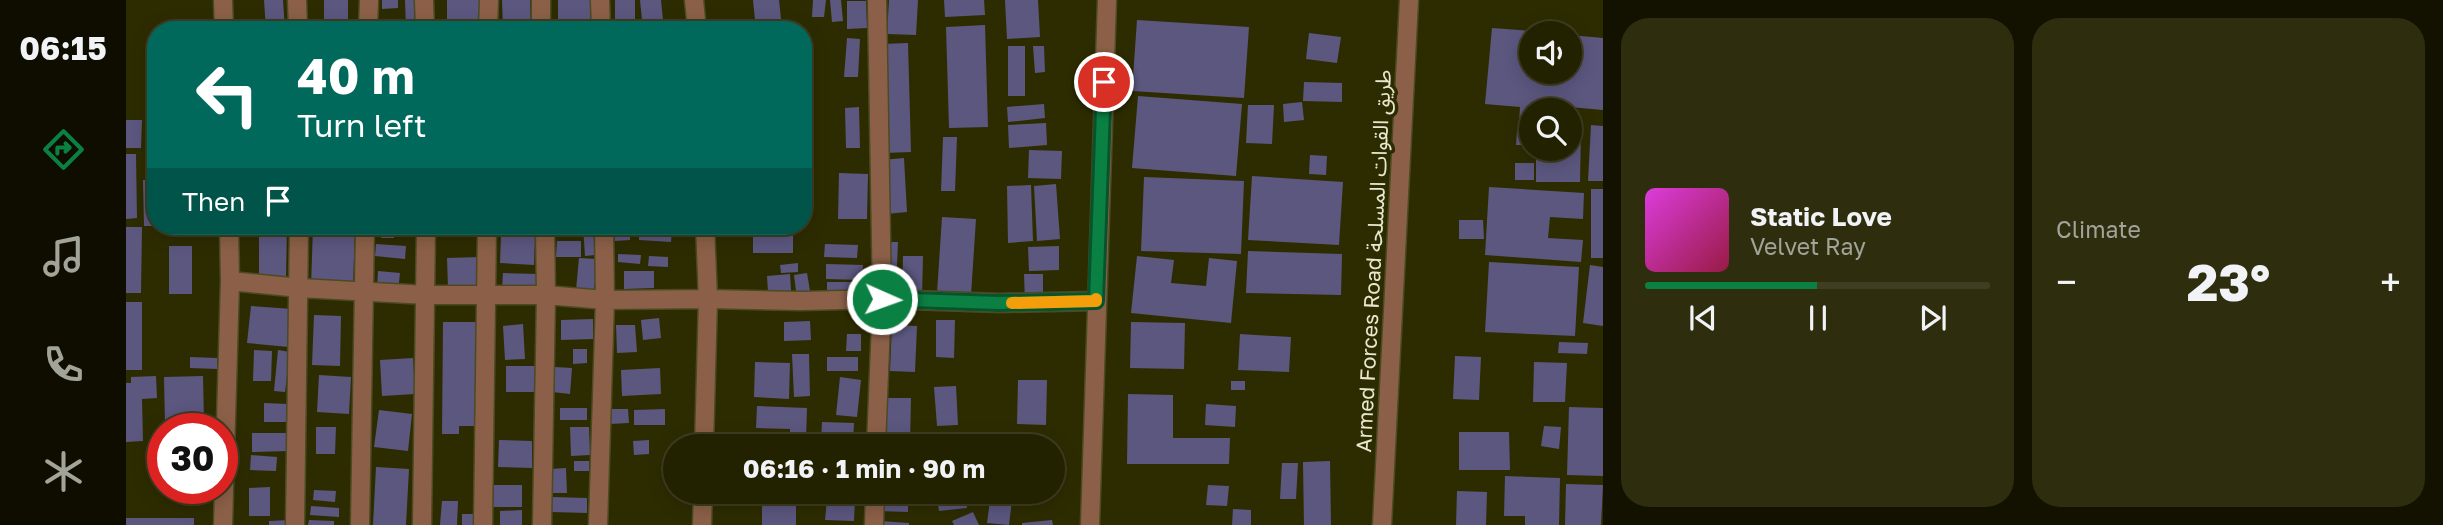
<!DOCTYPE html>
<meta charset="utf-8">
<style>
:root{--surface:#222100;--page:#2e2e0f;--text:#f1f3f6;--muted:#a2a399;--line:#3f3e22;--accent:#0b8043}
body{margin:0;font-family:"Golos Text","Noto Sans Arabic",sans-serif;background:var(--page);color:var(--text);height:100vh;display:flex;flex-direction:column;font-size:26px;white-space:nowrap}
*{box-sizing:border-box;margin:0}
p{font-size:23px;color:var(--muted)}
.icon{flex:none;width:38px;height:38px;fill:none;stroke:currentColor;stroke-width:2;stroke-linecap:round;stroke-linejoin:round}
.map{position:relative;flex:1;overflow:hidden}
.panel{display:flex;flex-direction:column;gap:18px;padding:18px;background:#131200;width:840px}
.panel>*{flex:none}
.top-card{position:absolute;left:21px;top:21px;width:665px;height:214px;border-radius:28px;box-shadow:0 4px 18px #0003,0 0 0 2px var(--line);background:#00695c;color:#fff;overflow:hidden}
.controls{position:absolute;left:1393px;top:21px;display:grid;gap:14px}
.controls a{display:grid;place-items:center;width:63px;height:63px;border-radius:50%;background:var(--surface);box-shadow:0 4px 18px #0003,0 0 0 2px var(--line);font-size:35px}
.speed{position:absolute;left:21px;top:413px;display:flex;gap:14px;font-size:35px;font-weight:700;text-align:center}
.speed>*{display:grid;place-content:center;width:91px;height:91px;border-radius:50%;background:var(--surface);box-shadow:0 4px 18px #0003,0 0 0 2px var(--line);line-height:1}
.speed .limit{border:10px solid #d22;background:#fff;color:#111}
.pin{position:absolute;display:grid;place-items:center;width:60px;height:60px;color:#fff;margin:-30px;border:4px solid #fff;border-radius:50%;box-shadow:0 2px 7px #0007}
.me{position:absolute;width:77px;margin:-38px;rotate:92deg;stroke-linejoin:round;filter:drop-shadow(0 0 5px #0008)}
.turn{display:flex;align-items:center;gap:24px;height:147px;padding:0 35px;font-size:32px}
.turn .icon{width:91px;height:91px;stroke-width:2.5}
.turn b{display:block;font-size:49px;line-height:60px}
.then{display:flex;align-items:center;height:66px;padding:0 35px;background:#0003;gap:14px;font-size:26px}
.big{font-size:52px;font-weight:700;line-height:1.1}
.panel .card{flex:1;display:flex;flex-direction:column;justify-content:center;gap:10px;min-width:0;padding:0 24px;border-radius:28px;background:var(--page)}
.song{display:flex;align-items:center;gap:21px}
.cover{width:84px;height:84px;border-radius:10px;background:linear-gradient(135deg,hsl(300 70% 55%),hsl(340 70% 35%))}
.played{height:7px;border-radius:4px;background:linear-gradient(90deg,var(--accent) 50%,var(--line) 50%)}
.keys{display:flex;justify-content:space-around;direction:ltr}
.heat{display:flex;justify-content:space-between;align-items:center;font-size:38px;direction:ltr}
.panel .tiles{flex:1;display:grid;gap:18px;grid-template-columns:repeat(2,1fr)}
.trip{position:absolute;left:537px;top:434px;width:402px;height:70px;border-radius:35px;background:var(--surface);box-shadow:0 4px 18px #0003,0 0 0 2px var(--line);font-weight:700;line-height:70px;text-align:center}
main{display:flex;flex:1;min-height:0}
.tab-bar{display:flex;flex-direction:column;width:126px;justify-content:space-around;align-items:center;background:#0e0d00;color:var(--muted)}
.tab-bar .icon{width:49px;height:49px}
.tab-bar .current{color:var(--accent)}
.tab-bar b{font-size:32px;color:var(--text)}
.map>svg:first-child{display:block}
.building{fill:#5c577f}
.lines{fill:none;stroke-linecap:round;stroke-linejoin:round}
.minor-casing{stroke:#4b4a21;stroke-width:21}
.minor{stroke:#8c6048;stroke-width:18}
.route-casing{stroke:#07532c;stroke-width:18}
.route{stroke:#0b8043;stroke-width:12}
.slow{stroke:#f59e0b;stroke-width:12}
.labels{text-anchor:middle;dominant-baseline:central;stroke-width:7;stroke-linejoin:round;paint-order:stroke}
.street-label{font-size:21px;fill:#e7e8d0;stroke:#2d2c00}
</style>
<main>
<nav class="tab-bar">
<b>06:15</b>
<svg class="icon current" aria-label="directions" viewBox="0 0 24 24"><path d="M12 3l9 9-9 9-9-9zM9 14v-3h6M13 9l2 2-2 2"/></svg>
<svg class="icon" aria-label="music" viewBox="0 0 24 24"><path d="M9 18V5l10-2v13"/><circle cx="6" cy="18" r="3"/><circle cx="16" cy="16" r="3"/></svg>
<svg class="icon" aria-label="phone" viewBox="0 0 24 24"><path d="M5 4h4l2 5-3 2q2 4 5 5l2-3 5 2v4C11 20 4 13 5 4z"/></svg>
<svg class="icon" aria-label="climate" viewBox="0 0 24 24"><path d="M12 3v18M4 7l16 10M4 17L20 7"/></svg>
</nav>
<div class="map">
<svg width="1477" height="525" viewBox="0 0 1477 525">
<rect width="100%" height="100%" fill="#2d2c00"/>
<path class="building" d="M 138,0 L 157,0 L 159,30 L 140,30 Z
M 198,0 L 222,0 L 222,25 L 198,26 Z
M 256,0 L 272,0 L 272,8 L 256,9 Z
M 279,0 L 292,0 L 293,30 L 280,30 Z
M 321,0 L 353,0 L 353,30 L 321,30 Z
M 376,0 L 404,0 L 405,30 L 377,30 Z
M 432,0 L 465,0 L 465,30 L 432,30 Z
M 489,0 L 509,0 L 509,30 L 489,30 Z
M 514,0 L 535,0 L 538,30 L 517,30 Z
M 627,0 L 653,0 L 656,28 L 630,30 Z
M 687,0 L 700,0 L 698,17 L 686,17 Z
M 704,0 L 715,0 L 717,21 L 706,22 Z
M 763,0 L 792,0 L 790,35 L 761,34 Z
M 818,0 L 858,0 L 859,15 L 819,17 Z
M 879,0 L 912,0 L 914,37 L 881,39 Z
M 721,1 L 740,1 L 741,28 L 721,29 Z
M 1011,20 L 1123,27 L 1118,98 L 1006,91 Z
M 859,25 L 862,127 L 823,128 L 820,27 Z
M 1366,28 L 1405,31 L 1405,72 L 1444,72 L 1444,35 L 1477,38 L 1477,110 L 1444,107 L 1444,110 L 1405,110 L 1405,124 L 1393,122 L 1394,107 L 1359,104 Z
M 1183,33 L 1215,37 L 1211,63 L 1180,59 Z
M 721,38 L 734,39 L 732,77 L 718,77 Z
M 782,43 L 785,152 L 758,153 L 756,44 Z
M 882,46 L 899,46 L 899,96 L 882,96 Z
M 907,46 L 918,46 L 919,72 L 909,73 Z
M 1178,82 L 1216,83 L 1216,102 L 1177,101 Z
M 1012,96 L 1116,104 L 1110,176 L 1006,168 Z
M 1176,102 L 1178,120 L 1158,122 L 1157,104 Z
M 918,104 L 919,118 L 882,122 L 881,107 Z
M 1122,105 L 1148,105 L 1146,144 L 1120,143 Z
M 733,107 L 734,148 L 720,148 L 719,108 Z
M 0,120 L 16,120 L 15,148 L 0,148 Z
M 920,123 L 921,145 L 883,148 L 882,125 Z
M 1465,125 L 1477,126 L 1477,181 L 1462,181 Z
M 1391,130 L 1405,130 L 1405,145 L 1390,145 Z
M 1444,131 L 1455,131 L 1454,182 L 1410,182 L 1410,149 L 1444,149 Z
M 817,137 L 831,137 L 829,191 L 815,191 Z
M 903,150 L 936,151 L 935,179 L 902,178 Z
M 0,154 L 10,154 L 11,218 L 0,219 Z
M 1184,155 L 1201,156 L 1200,175 L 1183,174 Z
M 778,158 L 781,212 L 760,214 L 756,160 Z
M 1389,163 L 1408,163 L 1408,180 L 1389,180 Z
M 713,173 L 742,174 L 741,219 L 712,219 Z
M 1126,176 L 1217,182 L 1213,245 L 1122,240 Z
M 1018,177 L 1118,181 L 1115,254 L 1015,251 Z
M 17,180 L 30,180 L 30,226 L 18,226 Z
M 930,184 L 934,239 L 911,241 L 908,186 Z
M 905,185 L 907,241 L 882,243 L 881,186 Z
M 1363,187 L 1458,193 L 1457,219 L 1424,217 L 1422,238 L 1457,240 L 1455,262 L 1359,255 Z
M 1465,189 L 1477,189 L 1477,258 L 1465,258 Z
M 816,217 L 850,219 L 845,295 L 811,293 Z
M 1333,220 L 1357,220 L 1358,239 L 1333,239 Z
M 133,226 L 161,226 L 160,278 L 133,278 Z
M 187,226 L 229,226 L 227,288 L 185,287 Z
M 256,226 L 269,226 L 268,238 L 255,238 Z
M 274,226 L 291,226 L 292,235 L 276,237 Z
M 457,226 L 467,226 L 469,255 L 459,256 Z
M 627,226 L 667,226 L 667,253 L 627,253 Z
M 0,227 L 16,227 L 15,293 L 0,293 Z
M 513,228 L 546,230 L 545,242 L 513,240 Z
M 489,230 L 504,230 L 504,240 L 489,241 Z
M 375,235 L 409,237 L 408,265 L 374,263 Z
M 431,241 L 455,241 L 455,257 L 430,257 Z
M 759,242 L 772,242 L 770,289 L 757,289 Z
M 250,244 L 280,246 L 279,259 L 249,256 Z
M 699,244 L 732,245 L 731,258 L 698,257 Z
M 43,246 L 66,246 L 66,294 L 43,294 Z
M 933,246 L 933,270 L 903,271 L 902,247 Z
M 1122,251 L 1216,254 L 1215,295 L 1120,293 Z
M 492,254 L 515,255 L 514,264 L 492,262 Z
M 523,256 L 542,257 L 542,267 L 522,266 Z
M 777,256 L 797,256 L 796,297 L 776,296 Z
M 1011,256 L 1048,260 L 1045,283 L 1080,286 L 1083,258 L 1111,261 L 1105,323 L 1005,313 Z
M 355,257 L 356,287 L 322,288 L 321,258 Z
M 453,258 L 471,259 L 468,292 L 450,290 Z
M 1363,262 L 1453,267 L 1449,336 L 1359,332 Z
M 672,263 L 672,272 L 655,273 L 654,265 Z
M 700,264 L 737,265 L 736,280 L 700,279 Z
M 1464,265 L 1477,267 L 1477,326 L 1457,323 Z
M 252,271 L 274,273 L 272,292 L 251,290 Z
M 498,271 L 528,271 L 528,288 L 498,289 Z
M 377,273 L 413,274 L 412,290 L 376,289 Z
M 681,273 L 685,297 L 671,299 L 668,275 Z
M 664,274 L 665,291 L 642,292 L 641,276 Z
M 898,274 L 917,274 L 917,302 L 899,302 Z
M 701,282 L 732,282 L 733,296 L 701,296 Z
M 0,302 L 16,302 L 16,370 L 0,370 Z
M 125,306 L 166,309 L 163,347 L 121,343 Z
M 188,315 L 215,316 L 214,366 L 186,365 Z
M 533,318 L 535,338 L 517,340 L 515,320 Z
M 467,319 L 467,339 L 435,340 L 435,320 Z
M 810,320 L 829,320 L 828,358 L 810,357 Z
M 684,321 L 685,340 L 658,341 L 658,322 Z
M 317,322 L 351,322 L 350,426 L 333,426 L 333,434 L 316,434 Z
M 1005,322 L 1059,323 L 1058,369 L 1004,368 Z
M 397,324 L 399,359 L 379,360 L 377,326 Z
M 490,325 L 509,325 L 511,352 L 491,353 Z
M 766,325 L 791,326 L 789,372 L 764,371 Z
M 721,334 L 735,334 L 735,351 L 720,351 Z
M 1114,334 L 1165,337 L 1163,372 L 1112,370 Z
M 1433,342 L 1462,343 L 1461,354 L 1432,353 Z
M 447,349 L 461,349 L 461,363 L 447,364 Z
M 128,350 L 146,351 L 145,381 L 127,381 Z
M 152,350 L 164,352 L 159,392 L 148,391 Z
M 666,354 L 683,354 L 684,396 L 668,397 Z
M 1329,356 L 1355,357 L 1353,400 L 1327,399 Z
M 64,357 L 91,358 L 91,369 L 64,368 Z
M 701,357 L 732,357 L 732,371 L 701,371 Z
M 287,358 L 289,394 L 256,396 L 254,360 Z
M 629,362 L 664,363 L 663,399 L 628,397 Z
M 1408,362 L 1441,363 L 1439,402 L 1407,402 Z
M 380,366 L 409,366 L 409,392 L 380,392 Z
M 429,367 L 446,368 L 444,394 L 426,392 Z
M 534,368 L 535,394 L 496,396 L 495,370 Z
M 193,375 L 225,377 L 223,414 L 191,412 Z
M 30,376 L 31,398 L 16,399 L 17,441 L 0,442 L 0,383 L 5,383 L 5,377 Z
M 77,376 L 78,422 L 39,424 L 38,377 Z
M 714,377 L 735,380 L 731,417 L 710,415 Z
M 892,380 L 921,380 L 920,425 L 891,424 Z
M 1105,381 L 1119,381 L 1119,390 L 1105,390 Z
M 830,386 L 832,425 L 811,426 L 808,387 Z
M 1002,394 L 1047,395 L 1047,438 L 1104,438 L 1103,464 L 1001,464 Z
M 754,398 L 785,398 L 784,446 L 753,446 Z
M 138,403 L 161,404 L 161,422 L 138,422 Z
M 1080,404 L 1110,406 L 1109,427 L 1079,425 Z
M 631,406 L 681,408 L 680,440 L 664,440 L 664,429 L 630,428 Z
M 1443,407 L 1477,408 L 1477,476 L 1441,475 Z
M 434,408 L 461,408 L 461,420 L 434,420 Z
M 483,409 L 502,409 L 503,423 L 484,424 Z
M 539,409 L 539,425 L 508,425 L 508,410 Z
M 253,410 L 286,414 L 282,451 L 248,447 Z
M 696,422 L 728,423 L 727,443 L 695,442 Z
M 1418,426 L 1435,427 L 1433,449 L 1415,446 Z
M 190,427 L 210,427 L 209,454 L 190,454 Z
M 444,427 L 463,427 L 464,455 L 445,456 Z
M 1333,432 L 1383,432 L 1384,470 L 1333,470 Z
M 126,433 L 162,433 L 162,451 L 126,452 Z
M 865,435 L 870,446 L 849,446 L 848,443 Z
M 373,440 L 406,441 L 406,468 L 372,467 Z
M 523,440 L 523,454 L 508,455 L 507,441 Z
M 125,455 L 151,457 L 150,471 L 124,470 Z
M 448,461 L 463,461 L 463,471 L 448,471 Z
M 1204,461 L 1205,525 L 1178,525 L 1177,462 Z
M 1156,463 L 1172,463 L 1170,499 L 1154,499 Z
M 250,467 L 283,469 L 280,525 L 247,525 Z
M 440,468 L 441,493 L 425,493 L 424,469 Z
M 1379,476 L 1434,478 L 1433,525 L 1399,525 L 1399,516 L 1378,516 Z
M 1440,484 L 1477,485 L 1475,525 L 1439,525 Z
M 368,485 L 396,485 L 396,507 L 367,507 Z
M 1082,485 L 1103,486 L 1101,506 L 1080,505 Z
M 144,487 L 144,516 L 123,516 L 123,488 Z
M 49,488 L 69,488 L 69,496 L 49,496 Z
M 188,490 L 210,491 L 209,502 L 187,500 Z
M 1331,491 L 1361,492 L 1360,525 L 1330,525 Z
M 751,492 L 782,492 L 782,512 L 751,511 Z
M 810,492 L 839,492 L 841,508 L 813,511 Z
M 865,492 L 887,492 L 883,525 L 861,523 Z
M 426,497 L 461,498 L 461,513 L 426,512 Z
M 701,499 L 729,500 L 728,521 L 699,520 Z
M 316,501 L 332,501 L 331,525 L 314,525 Z
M 670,501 L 670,525 L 636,525 L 636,502 Z
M 185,506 L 213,508 L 213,517 L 184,515 Z
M 1107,509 L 1125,510 L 1125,525 L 1106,525 Z
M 396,510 L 396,525 L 374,525 L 374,511 Z
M 847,512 L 853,525 L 828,525 L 826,521 Z
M 336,514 L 347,514 L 347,525 L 336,525 Z
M 0,518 L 68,518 L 68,525 L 0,525 Z
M 164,520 L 164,525 L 143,525 L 143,521 Z
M 183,520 L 208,521 L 208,525 L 182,525 Z
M 926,520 L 927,525 L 896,525 L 896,523 Z
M 754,521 L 783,523 L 783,525 L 754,525 Z"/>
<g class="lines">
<g class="minor-casing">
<path id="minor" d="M 97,0 L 98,30
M 171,0 L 172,30
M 298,0 L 299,30
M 415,0 L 415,30
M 474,0 L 475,30
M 568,0 L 571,30
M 242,30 L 243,0
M 362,30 L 363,0
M 104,281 L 174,288 L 301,295 L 420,295 L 479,300 L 582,299 L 676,301 L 756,299 L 873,303 L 970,301
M 578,446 L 582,299 L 579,226
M 750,446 L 756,299 L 751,0
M 97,525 L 104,281 L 103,226
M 169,525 L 173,226
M 234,525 L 239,226
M 296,525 L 300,226
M 357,525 L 361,226
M 416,525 L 420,295 L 419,226
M 472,525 L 479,300 L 478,226
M 576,525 L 577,492
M 748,525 L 749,492
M 964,525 L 981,0
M 1256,525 L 1283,0"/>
</g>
<use href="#minor" class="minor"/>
</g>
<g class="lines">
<g class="route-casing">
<path id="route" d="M 756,299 L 873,303 L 970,301 L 978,82"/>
</g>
<use href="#route" class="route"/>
<path class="slow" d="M 886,303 L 970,301 L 970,299"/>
</g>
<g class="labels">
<g class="street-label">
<text transform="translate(1247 261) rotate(-87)">Armed Forces Road طريق القوات المسلحة</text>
</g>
</g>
</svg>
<div class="controls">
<a><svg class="icon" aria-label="sound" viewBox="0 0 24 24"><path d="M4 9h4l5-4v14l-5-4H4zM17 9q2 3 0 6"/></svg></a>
<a><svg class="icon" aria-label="search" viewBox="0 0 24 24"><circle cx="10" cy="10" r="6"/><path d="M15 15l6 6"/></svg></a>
</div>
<div class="speed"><div class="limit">30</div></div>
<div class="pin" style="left:978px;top:82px;background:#d93025"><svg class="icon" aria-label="arrive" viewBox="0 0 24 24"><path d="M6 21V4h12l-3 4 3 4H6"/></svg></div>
<svg class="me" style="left:756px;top:299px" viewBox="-20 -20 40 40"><circle r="17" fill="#0b8043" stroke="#fff" stroke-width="3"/><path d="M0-11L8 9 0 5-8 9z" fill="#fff"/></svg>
<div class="trip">06:16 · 1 min · 90 m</div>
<div class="top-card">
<div class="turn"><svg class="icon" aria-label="left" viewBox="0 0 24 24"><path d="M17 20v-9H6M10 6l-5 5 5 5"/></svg><div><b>40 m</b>Turn left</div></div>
<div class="then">Then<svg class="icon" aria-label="arrive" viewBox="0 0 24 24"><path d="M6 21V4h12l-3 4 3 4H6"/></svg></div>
</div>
</div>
<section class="panel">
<div class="tiles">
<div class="card">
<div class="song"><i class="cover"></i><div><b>Static Love</b><p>Velvet Ray</p></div></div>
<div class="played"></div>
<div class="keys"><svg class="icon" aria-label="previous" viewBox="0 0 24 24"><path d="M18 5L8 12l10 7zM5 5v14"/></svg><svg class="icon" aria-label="pause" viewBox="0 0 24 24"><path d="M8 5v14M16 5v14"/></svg><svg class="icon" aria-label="next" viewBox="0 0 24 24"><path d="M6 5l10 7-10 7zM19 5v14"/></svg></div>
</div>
<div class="card"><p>Climate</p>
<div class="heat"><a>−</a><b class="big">23°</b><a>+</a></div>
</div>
</div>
</section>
</main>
